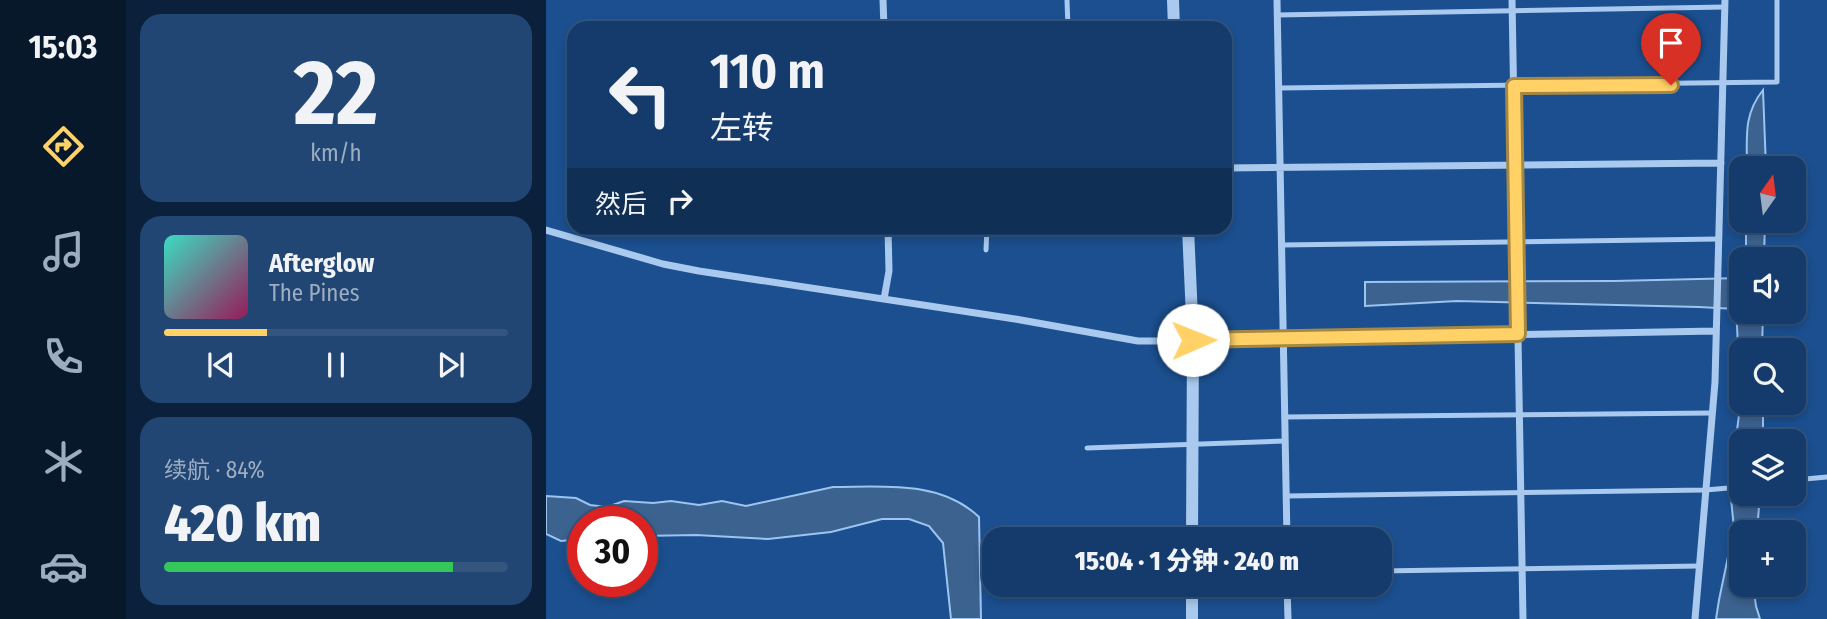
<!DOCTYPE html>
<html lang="zh">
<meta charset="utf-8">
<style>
:root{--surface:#143b6b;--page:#214673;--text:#f1f3f6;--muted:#9dadc1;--line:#33557e;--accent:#ffd166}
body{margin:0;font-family:"Fira Sans Condensed","Noto Sans SC",sans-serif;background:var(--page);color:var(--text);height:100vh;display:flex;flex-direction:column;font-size:26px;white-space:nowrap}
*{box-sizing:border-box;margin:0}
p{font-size:23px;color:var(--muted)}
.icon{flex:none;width:38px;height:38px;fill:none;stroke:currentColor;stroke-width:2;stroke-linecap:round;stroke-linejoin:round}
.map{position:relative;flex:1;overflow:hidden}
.details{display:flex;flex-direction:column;gap:14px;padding:14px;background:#0b203b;width:420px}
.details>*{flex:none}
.hud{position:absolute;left:21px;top:21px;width:665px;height:214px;border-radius:21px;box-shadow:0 4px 10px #0003,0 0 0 2px var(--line);background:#143b6b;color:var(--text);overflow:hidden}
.needle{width:46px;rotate:14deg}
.buttons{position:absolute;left:1183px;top:156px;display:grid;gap:14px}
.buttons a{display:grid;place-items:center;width:77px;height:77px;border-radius:14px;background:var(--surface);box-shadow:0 4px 10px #0003,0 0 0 2px var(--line);font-size:35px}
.speed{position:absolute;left:21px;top:506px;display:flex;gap:14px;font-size:35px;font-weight:700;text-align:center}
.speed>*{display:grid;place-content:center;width:91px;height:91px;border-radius:50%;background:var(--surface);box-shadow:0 4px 10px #0003,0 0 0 2px var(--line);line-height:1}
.speed .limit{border:10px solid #d22;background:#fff;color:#111}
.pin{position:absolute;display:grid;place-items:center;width:60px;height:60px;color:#fff;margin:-72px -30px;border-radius:50% 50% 50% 0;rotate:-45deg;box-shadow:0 0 7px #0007}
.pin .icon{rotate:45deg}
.me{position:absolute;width:77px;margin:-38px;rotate:89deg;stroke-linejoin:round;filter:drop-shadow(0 0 5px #0008)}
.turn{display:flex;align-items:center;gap:24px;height:147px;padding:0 28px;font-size:32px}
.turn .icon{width:91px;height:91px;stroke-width:2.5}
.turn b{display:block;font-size:49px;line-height:60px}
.then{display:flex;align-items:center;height:66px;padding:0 28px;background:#0003;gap:14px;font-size:26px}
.big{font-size:52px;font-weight:800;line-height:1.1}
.details .tile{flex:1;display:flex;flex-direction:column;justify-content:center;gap:10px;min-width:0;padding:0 24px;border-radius:21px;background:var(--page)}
.details .dial{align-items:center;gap:0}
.dial b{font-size:91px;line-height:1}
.song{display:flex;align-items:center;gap:21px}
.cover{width:84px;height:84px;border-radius:10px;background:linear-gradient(135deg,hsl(170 70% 55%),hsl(330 70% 35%))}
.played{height:7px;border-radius:4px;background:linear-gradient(90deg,var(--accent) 30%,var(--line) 30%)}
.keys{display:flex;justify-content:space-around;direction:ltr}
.charge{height:10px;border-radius:5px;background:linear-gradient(90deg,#34c759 84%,var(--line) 0)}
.trip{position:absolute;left:436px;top:527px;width:410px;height:70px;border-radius:21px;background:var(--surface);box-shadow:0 4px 10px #0003,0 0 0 2px var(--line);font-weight:800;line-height:70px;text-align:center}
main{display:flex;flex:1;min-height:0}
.menu{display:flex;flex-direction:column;width:126px;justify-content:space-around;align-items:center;background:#08182b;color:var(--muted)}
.menu .icon{width:49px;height:49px}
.menu .active{color:var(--accent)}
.menu b{font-size:32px;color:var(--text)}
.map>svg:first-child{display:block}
.water{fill:#3c6290;stroke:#9cc4f0;stroke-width:2}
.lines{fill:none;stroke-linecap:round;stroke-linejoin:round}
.service{stroke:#a9c9ee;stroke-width:5}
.minor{stroke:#a9c9ee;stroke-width:7}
.tertiary{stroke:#a9c9ee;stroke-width:12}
.route-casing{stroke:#a68842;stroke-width:18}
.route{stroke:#ffd166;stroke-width:12}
</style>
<main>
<nav class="menu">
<b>15:03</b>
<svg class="icon active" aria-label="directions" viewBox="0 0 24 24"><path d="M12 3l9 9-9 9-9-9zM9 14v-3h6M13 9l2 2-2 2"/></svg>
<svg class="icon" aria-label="music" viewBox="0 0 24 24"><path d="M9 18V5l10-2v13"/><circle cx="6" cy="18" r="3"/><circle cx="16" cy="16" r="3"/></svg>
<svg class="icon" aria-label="phone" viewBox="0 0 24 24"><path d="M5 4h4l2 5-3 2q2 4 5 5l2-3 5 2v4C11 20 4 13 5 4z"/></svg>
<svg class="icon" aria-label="climate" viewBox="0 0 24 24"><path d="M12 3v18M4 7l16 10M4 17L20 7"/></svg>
<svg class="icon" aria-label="car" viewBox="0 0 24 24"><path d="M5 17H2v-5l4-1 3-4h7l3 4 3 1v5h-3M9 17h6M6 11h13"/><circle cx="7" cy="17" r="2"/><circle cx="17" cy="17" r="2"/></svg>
</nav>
<section class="details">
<div class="tile dial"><b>22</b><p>km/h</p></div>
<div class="tile">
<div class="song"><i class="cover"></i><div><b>Afterglow</b><p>The Pines</p></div></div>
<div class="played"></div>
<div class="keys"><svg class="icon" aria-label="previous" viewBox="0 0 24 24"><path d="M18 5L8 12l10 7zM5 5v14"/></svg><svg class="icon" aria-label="pause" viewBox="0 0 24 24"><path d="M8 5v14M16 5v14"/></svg><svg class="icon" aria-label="next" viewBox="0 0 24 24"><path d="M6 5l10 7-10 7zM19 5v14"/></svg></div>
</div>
<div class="tile"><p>续航 · 84%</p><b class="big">420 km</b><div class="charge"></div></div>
</section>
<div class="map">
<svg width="1281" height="619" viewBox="0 0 1281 619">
<rect width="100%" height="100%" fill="#1b4f8f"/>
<path class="water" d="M 1217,90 L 1220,168 L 1201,168 C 1201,138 1197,115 1217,90 Z
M 1200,221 L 1219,221 L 1218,259 L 1200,259 Z
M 1195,278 L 1195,312 L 1217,312 L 1216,350 L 1195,350 L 1195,402 L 1217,403 L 1217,441 L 1195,441 L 1195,494 L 1214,494 L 1211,532 L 1195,532 L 1195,584 L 1207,585 L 1210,606 L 1214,619 L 1170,619 L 1173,600 L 1188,528 L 1185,499 L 1186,470 L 1195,399 L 1190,309 L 1153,307 L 911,301 L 819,306 L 819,282 L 1068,281 Z
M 287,487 C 337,487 394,480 433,517 L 435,619 L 405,619 L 397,543 L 383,526 L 363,519 L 336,519 L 285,532 L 222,539 L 150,535 L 96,536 L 96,522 L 37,522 L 37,539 L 15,541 L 0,534 L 0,496 L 30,498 L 44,505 L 61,507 L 78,501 L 107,503 L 125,501 L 153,505 L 176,501 L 200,506 Z"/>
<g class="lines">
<path class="service" d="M 521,0 L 522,28
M 731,15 L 1179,7
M 733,88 L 1231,82 L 1231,0
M 736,245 L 1173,239
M 440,250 L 441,228
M 738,417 L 1166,413
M 541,448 L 739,441
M 1248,480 L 1281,477
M 740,496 L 1159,490 L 1195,487
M 833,571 L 1153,566"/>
<path class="minor" d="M 337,0 L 338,28
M 731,0 L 741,539
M 966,0 L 977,619
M 679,168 L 1175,163
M 0,230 L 117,264 L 153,271 L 469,319 L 592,341 L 621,341 L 1170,331
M 338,299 L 343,271 L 342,228
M 741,584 L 742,619
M 1149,619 L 1169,382 L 1179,0"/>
<path class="tertiary" d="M 627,0 L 628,28
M 642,228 L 647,340 L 646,539
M 646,619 L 646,584"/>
</g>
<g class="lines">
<g class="route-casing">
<path id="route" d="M 647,340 L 972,334 L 968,86 L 1125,85"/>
</g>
<use href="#route" class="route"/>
</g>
</svg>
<div class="buttons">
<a><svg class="needle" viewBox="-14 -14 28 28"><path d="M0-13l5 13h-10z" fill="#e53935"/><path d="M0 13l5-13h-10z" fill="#9dadc1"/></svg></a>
<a><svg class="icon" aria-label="sound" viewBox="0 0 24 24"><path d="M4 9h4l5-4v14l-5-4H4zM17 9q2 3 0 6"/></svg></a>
<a><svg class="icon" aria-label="search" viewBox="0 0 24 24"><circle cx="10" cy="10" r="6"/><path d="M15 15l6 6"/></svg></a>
<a><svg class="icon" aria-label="layers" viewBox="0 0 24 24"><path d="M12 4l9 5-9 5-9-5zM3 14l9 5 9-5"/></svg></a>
<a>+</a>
</div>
<div class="speed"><div class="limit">30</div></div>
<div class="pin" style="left:1125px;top:85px;background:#d93025"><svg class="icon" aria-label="arrive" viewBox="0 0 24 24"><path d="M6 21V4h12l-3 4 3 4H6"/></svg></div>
<svg class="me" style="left:647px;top:340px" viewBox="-20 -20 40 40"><circle r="19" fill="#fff"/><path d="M0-13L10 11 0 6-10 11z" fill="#ffd166"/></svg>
<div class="trip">15:04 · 1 分钟 · 240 m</div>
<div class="hud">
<div class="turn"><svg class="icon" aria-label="left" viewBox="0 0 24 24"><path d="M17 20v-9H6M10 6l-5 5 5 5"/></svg><div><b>110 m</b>左转</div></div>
<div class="then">然后<svg class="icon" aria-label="right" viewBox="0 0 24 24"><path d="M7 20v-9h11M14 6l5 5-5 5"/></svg></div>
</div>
</div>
</main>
